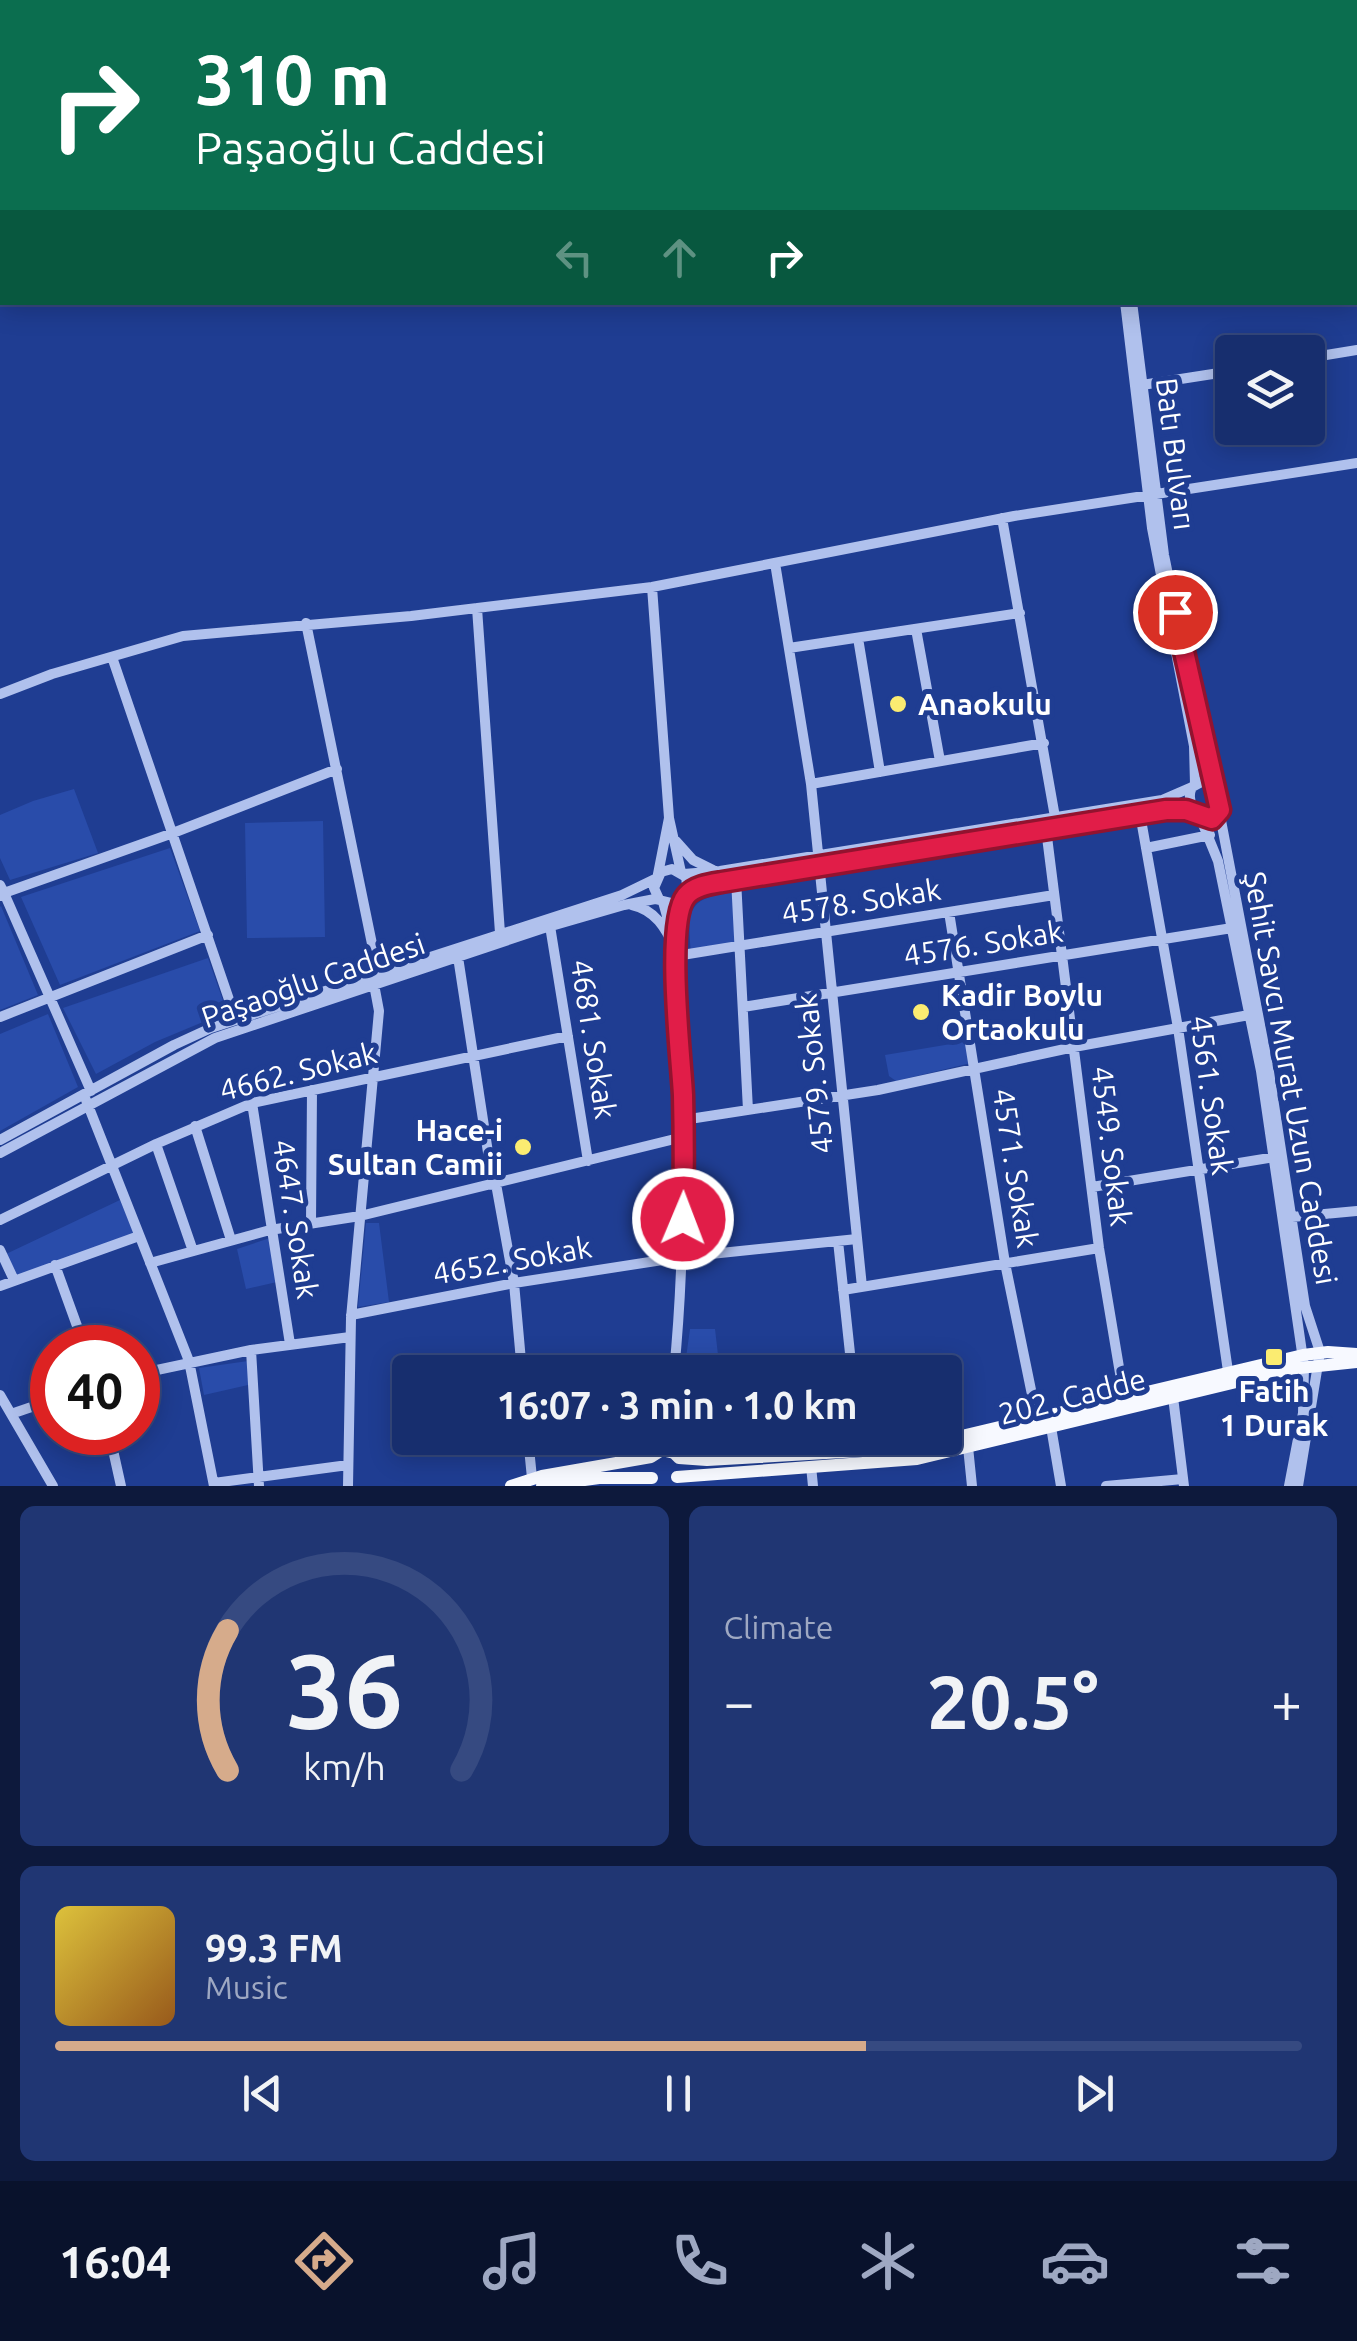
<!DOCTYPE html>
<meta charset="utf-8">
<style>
:root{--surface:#172e6e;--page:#203673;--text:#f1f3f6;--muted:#9ea8c2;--line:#364a81;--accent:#d6ab8b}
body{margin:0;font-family:Ubuntu,sans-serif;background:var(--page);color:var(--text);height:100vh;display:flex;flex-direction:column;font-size:38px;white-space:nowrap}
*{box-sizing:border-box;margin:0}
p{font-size:32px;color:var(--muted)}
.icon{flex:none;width:55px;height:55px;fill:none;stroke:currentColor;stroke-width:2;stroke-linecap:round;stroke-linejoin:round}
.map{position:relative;height:1486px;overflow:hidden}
.side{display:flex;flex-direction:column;gap:20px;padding:20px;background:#0d193c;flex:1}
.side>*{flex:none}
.hud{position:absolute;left:0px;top:0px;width:1358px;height:305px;box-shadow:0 5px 25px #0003,0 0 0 2px var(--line);background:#0b6e4f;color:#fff;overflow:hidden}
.buttons{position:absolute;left:1215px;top:335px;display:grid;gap:20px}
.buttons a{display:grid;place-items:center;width:110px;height:110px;border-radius:10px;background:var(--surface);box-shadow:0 5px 25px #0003,0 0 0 2px var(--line);font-size:50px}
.speed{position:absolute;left:30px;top:1325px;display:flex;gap:20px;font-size:50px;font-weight:700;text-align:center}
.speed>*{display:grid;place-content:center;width:130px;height:130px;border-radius:50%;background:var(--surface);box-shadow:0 5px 25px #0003,0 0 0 2px var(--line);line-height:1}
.speed .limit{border:15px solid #d22;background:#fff;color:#111}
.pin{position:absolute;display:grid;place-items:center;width:85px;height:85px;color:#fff;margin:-42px;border:5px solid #fff;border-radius:50%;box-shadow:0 2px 10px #0007}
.me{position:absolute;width:110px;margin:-55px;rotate:1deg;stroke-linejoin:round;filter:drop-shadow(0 0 8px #0008)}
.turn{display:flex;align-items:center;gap:35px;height:210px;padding:0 30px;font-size:45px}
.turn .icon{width:130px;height:130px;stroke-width:2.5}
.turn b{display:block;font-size:70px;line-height:85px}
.lanes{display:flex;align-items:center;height:95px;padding:0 30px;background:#0003;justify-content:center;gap:50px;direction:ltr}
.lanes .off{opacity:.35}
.big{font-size:75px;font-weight:700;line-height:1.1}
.side .card{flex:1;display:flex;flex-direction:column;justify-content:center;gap:15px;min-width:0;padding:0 35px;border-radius:15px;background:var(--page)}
.side .dial{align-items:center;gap:0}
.dial svg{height:260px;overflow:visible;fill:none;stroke:var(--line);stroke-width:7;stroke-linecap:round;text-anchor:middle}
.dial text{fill:var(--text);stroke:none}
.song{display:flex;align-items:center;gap:30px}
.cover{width:120px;height:120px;border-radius:15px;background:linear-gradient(135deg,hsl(50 70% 55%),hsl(30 70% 35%))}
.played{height:10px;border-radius:5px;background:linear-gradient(90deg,var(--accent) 65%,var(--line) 65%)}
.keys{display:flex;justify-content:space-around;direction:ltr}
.heat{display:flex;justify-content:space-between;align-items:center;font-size:55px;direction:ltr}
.side .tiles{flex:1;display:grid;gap:20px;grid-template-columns:1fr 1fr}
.card:last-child{grid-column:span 2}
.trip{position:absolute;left:392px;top:1355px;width:570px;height:100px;border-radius:10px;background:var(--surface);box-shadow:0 5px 25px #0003,0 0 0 2px var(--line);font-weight:700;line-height:100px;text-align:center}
.tab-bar{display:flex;height:160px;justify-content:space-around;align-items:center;background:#09122c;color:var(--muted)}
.tab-bar .icon{width:70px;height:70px}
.tab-bar .current{color:var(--accent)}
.tab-bar b{font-size:45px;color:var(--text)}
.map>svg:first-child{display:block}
.green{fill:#294caa}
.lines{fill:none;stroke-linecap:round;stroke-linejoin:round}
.minor{stroke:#b0c1ed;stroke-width:10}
.major{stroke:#f7f9ff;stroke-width:12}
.route-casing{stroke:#92132f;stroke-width:25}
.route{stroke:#e11d48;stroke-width:18}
.poi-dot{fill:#fbec71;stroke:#1f3d92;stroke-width:4}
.labels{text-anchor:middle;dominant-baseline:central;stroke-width:10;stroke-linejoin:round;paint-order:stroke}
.street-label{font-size:30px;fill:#fff;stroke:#1f3d92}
.poi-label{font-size:30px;font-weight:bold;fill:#fff;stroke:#1f3d92;text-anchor:start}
</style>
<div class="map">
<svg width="1357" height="1486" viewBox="0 0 1357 1486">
<rect width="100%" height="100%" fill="#1f3d92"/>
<path class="green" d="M 74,789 L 98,853 L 10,880 L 0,858 L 0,815 L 33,801 Z
M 323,821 L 325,937 L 247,938 L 245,823 Z
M 170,848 L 200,931 L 60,985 L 21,897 Z
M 733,892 L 736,945 L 691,953 C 687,911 687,898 733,892 Z
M 1,906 L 38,995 L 0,1010 L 0,907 Z
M 208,958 L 227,1012 L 155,1042 L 96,1074 L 63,1008 Z
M 48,1014 L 78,1087 L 0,1131 L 0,1034 Z
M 969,1041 L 975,1062 L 896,1081 L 889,1076 L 885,1055 Z
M 120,1200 L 134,1234 L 17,1276 L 6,1254 Z
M 366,1223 L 379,1223 L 389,1302 L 358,1307 Z
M 270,1238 L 277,1282 L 246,1289 L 237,1249 Z
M 690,1329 L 715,1329 L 720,1372 L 684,1372 Z
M 248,1361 L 248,1385 L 204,1395 L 199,1368 Z"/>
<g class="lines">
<path class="minor" d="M 454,2 L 458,0
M 1101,2 L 1101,0
M 0,151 L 2,151
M 1125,302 L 1152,528 L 1194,746 L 1195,784
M 1132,302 L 1164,555 L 1203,745 L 1215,787
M 1308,358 L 1357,350
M 1142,385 L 1232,371
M 1002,518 L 1055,817
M 775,563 L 811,784 L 862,1287
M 652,587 L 669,818
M 477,608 L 500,933
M 306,623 L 378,973
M 916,629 L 940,761
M 858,638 L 880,772
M 789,648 L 1020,613
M 112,657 L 236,1020
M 0,694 L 52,674 L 183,636 L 411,616 L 652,587 L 1014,516 L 1357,463
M 1203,781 L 1215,787 L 1220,805 L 1218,813 L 1208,819 C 1194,816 1186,800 1192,787 Z
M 811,784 L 1044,743
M 1219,810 L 1269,1072 L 1305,1306 L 1320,1352 L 1298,1486
M 1140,814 L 1178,1028 L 1229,1378
M 1200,817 L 1218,861 L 1261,1071 L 1304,1366 L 1303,1413 L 1289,1486
M 1046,829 L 1099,1248 L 1125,1403
M 676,841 L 693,860 L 713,870
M 1146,848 L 1210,835
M 658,874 L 669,818 L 681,872
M 684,874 L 720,871 L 1162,800 L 1192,787
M 736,879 L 748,1110
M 0,885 L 4,893 L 173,833 L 337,769
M 688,895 L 721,882 L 1165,810 L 1180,809 L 1197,814
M 1,896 L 4,893 L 91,1091
M 663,902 L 672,934
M 632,905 C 655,910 666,928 675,949 C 683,1090 688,1231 674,1372
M 949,912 L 1005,1263 L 1038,1424
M 550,926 L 588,1161
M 676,947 L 684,900
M 676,956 L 1054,895
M 458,957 L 493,1185
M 743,1007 L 1232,928
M 0,1017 L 208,935
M 86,1100 L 189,1361 L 214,1486
M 252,1103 L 290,1344
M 683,1120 L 878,1090 L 1074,1047 L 1249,1015
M 195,1126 L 231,1240
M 0,1140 L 174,1045 L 211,1028 L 622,895 L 655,879
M 156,1144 L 193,1251
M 0,1153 L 215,1038 L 541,929 L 624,905 L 655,899 L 676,904 L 688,893 L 686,877 L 672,869 L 661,872 L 654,888 L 659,899
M 496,1184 L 514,1283 L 522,1372
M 1092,1187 L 1275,1157
M 1292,1217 L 1357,1211
M 0,1220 L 156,1144 L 252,1103 L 568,1036
M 311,1223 L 312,1090
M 838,1241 L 852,1372
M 0,1250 L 14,1280
M 150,1263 L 270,1230 L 360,1216 L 683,1137
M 55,1265 L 85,1348
M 0,1286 L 139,1236
M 843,1290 L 1099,1248
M 351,1315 L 514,1283 L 682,1257 L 857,1239
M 251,1350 L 259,1486
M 138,1374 L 251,1350 L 350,1337
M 0,1395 L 53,1486
M 1173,1397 L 1184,1486
M 11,1414 L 52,1400
M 1051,1427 L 1061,1486
M 109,1432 L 121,1486
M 528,1438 L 532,1478
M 676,1438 L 677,1455
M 968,1447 L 972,1486
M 811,1466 L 813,1486
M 214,1483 L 348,1465
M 348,1486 L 351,1318 L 379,1011 L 373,979
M 1106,1486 L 1183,1479"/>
<path class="major" d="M 677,1477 L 917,1459 L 1290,1369 L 1357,1362
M 511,1486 L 542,1476 L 651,1457 L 662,1450 L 674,1453 L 679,1458 L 707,1460 L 911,1448 L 1303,1355 L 1328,1352 L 1357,1354
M 542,1486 L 599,1478 L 652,1478"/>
</g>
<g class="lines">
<g class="route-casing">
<path id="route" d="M 683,1219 C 684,1178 684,1136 683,1095 C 681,1057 665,922 686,896 C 694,886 710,884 722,882 L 1166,810 L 1186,810 L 1212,819 L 1220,810 L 1175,612"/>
</g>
<use href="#route" class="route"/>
</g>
<g class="poi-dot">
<circle cx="898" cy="704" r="10"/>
<circle cx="921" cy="1012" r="10"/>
<circle cx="523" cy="1147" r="10"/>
<rect x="1264" y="1347" width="20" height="20" rx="5"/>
</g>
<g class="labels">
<g class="street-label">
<text transform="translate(1176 454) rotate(83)">Batı Bulvarı</text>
<text transform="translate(861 901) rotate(-9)">4578. Sokak</text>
<text transform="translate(983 943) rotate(-9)">4576. Sokak</text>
<text transform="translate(313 980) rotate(-19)">Paşaoğlu Caddesi</text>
<text transform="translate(594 1039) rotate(81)">4681. Sokak</text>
<text transform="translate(298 1071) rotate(-14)">4662. Sokak</text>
<text transform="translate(814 1074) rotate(-96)">4579. Sokak</text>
<text transform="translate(1291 1078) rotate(80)">Şehit Savcı Murat Uzun Caddesi</text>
<text transform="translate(1212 1095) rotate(82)">4561. Sokak</text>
<text transform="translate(1112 1146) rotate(83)">4549. Sokak</text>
<text transform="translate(1016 1168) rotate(81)">4571. Sokak</text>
<text transform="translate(296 1219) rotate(81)">4647. Sokak</text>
<text transform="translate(512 1260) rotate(-10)">4652. Sokak</text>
<text transform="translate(1072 1396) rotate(-14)">202. Cadde</text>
</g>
<g class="poi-label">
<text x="918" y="704">Anaokulu</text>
<text x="941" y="995">Kadir Boylu<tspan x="941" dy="34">Ortaokulu</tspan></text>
<text x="503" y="1130" text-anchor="end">Hace-i<tspan x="503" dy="34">Sultan Camii</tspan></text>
<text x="1274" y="1391" text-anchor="middle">Fatih<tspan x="1274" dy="34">1 Durak</tspan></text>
</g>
</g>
</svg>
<div class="buttons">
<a><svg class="icon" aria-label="layers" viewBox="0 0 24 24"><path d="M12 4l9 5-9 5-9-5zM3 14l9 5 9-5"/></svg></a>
</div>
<div class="speed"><div class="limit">40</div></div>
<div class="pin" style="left:1175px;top:612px;background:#d93025"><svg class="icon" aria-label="arrive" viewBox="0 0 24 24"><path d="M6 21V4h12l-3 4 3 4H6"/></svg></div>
<svg class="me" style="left:683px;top:1219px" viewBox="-20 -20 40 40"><circle r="17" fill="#e11d48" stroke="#fff" stroke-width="3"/><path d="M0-11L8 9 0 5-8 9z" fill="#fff"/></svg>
<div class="trip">16:07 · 3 min · 1.0 km</div>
<div class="hud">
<div class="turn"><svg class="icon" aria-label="right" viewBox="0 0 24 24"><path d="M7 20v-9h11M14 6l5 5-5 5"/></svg><div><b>310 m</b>Paşaoğlu Caddesi</div></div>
<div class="lanes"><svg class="icon off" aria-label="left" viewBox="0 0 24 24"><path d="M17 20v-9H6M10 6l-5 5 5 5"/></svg><svg class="icon off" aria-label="ahead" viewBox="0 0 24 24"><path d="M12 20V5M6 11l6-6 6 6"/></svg><svg class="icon" aria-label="right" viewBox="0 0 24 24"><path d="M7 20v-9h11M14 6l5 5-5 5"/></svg></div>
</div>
</div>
<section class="side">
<div class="tiles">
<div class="card dial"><svg viewBox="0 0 100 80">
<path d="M14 69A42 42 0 1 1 86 69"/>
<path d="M14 69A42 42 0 0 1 14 26" stroke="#d6ab8b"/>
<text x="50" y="56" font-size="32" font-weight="700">36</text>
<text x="50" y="72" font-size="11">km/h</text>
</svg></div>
<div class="card"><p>Climate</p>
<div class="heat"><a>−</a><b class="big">20.5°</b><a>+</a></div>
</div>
<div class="card">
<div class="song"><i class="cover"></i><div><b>99.3 FM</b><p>Music</p></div></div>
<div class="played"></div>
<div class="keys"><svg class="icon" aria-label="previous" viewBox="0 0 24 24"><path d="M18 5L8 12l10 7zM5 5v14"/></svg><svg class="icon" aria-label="pause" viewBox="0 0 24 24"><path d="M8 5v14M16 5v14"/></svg><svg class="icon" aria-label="next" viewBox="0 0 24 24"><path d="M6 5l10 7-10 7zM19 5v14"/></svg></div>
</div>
</div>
</section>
<nav class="tab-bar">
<b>16:04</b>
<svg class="icon current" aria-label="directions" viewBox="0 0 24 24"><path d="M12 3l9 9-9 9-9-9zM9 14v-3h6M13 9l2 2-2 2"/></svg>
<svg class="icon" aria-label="music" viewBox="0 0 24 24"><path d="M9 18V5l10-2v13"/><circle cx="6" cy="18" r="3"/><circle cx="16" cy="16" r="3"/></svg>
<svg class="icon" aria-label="phone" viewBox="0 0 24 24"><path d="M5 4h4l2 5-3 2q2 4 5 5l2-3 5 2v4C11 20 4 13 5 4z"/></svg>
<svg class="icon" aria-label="climate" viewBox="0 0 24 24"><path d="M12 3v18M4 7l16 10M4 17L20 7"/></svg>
<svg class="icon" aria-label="car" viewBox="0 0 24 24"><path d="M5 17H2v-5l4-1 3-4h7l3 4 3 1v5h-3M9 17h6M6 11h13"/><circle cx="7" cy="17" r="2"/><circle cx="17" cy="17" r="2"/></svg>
<svg class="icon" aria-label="filters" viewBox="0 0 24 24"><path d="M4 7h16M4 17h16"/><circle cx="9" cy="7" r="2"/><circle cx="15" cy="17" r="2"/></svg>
</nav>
